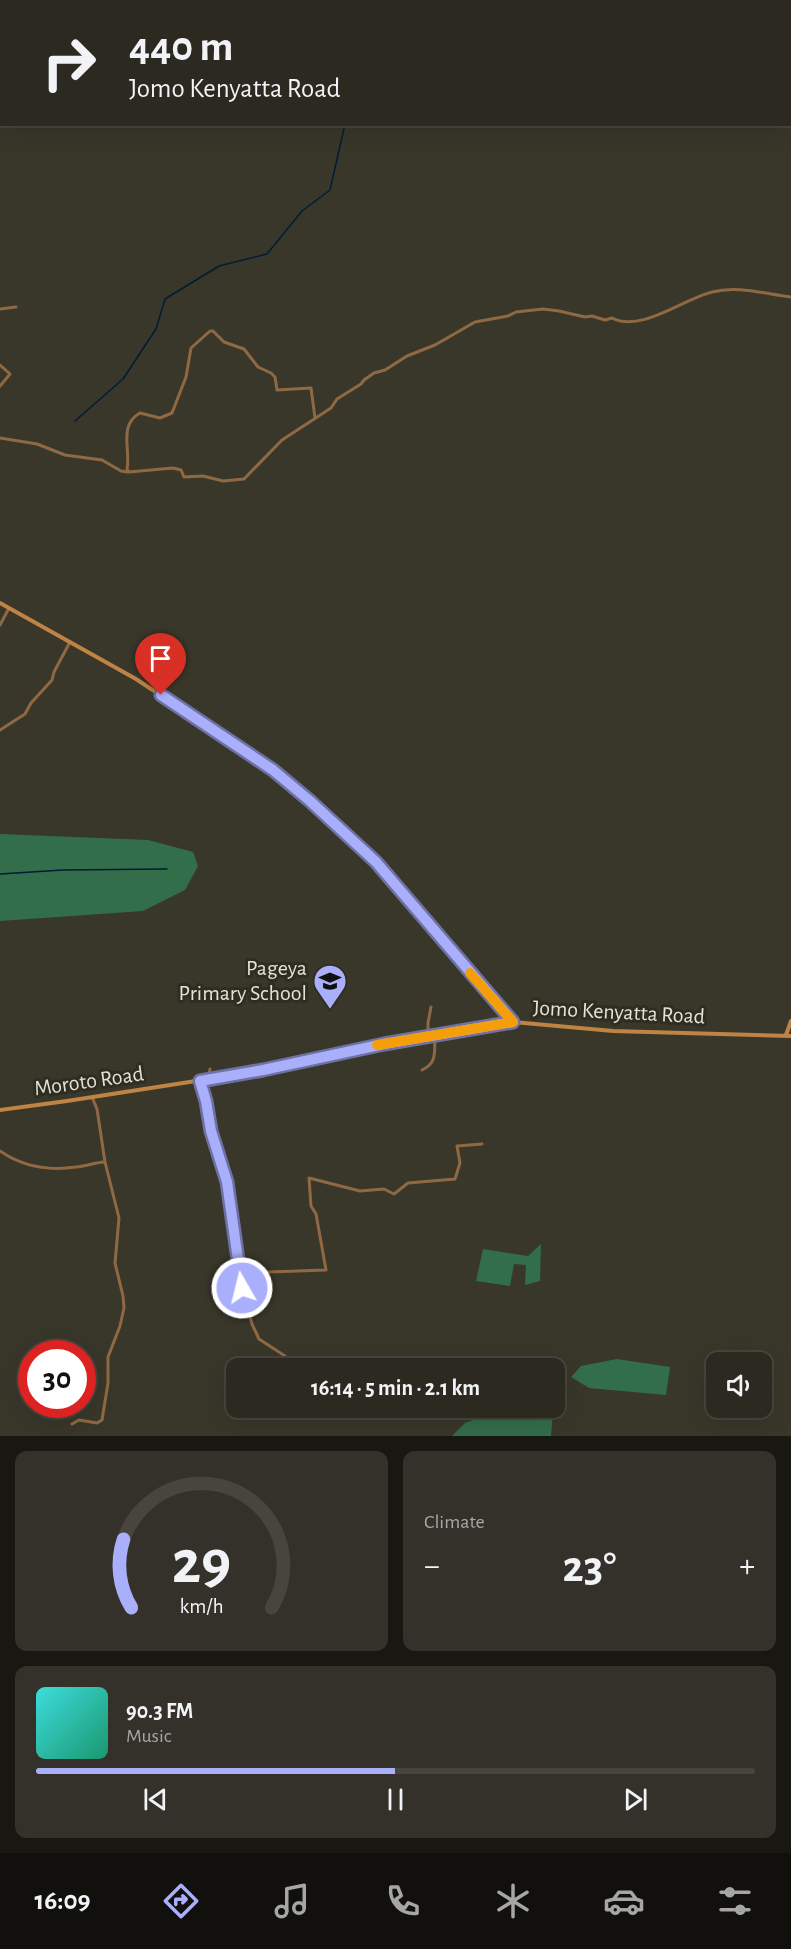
<!DOCTYPE html>
<meta charset="utf-8">
<style>
:root{--surface:#2b2920;--page:#333129;--text:#f1f3f6;--muted:#a6a6a5;--line:#47453e;--accent:#aaaffb}
body{margin:0;font-family:"Alegreya Sans",sans-serif;background:var(--page);color:var(--text);height:100vh;display:flex;flex-direction:column;font-size:22px;white-space:nowrap}
*{box-sizing:border-box;margin:0}
p{font-size:20px;color:var(--muted)}
.icon{flex:none;width:33px;height:33px;fill:none;stroke:currentColor;stroke-width:2;stroke-linecap:round;stroke-linejoin:round}
.map{position:relative;height:1436px;overflow:hidden}
.drawer{display:flex;flex-direction:column;gap:15px;padding:15px;background:#181712;flex:1}
.drawer>*{flex:none}
.banner{position:absolute;left:0px;top:0px;width:792px;height:126px;box-shadow:0 6px 24px #0002,0 0 0 2px var(--line);background:#2b2920;color:var(--text);overflow:hidden}
.fabs{position:absolute;left:706px;top:1352px;display:grid;gap:12px}
.fabs a{display:grid;place-items:center;width:66px;height:66px;border-radius:12px;background:var(--surface);box-shadow:0 6px 24px #0002,0 0 0 2px var(--line);font-size:30px}
.speed{position:absolute;left:18px;top:1340px;display:flex;gap:12px;font-size:30px;font-weight:700;text-align:center}
.speed>*{display:grid;place-content:center;width:78px;height:78px;border-radius:50%;background:var(--surface);box-shadow:0 6px 24px #0002,0 0 0 2px var(--line);line-height:1}
.speed .limit{border:9px solid #d22;background:#fff;color:#111}
.pin{position:absolute;display:grid;place-items:center;width:51px;height:51px;color:#fff;margin:-62px -26px;border-radius:50% 50% 50% 0;rotate:-45deg;box-shadow:0 0 6px #0007}
.pin .icon{rotate:45deg}
.me{position:absolute;width:66px;margin:-33px;rotate:352deg;stroke-linejoin:round;filter:drop-shadow(0 0 4px #0008)}
.turn{display:flex;align-items:center;gap:21px;height:126px;padding:0 30px;font-size:27px}
.turn .icon{width:78px;height:78px;stroke-width:2.5}
.turn b{display:block;font-size:42px;line-height:51px}
.big{font-size:45px;font-weight:700;line-height:1.1}
.drawer .tile{flex:1;display:flex;flex-direction:column;justify-content:center;gap:9px;min-width:0;padding:0 21px;border-radius:12px;background:var(--page)}
.drawer .dial{align-items:center;gap:0}
.dial svg{height:156px;overflow:visible;fill:none;stroke:var(--line);stroke-width:7;stroke-linecap:round;text-anchor:middle}
.dial text{fill:var(--text);stroke:none}
.song{display:flex;align-items:center;gap:18px}
.cover{width:72px;height:72px;border-radius:9px;background:linear-gradient(135deg,hsl(180 70% 55%),hsl(160 70% 35%))}
.played{height:6px;border-radius:3px;background:linear-gradient(90deg,var(--accent) 50%,var(--line) 50%)}
.keys{display:flex;justify-content:space-around;direction:ltr}
.heat{display:flex;justify-content:space-between;align-items:center;font-size:33px;direction:ltr}
.drawer .tiles{flex:1;display:grid;gap:15px;grid-template-columns:1fr 1fr}
.tile:last-child{grid-column:span 2}
.trip{position:absolute;left:226px;top:1358px;width:339px;height:60px;border-radius:12px;background:var(--surface);box-shadow:0 6px 24px #0002,0 0 0 2px var(--line);font-weight:700;line-height:60px;text-align:center}
.tab-bar{display:flex;height:96px;justify-content:space-around;align-items:center;background:#11100d;color:var(--muted)}
.tab-bar .icon{width:42px;height:42px}
.tab-bar .current{color:var(--accent)}
.tab-bar b{font-size:27px;color:var(--text)}
.map>svg:first-child{display:block}
.green{fill:#336e4b}
.lines{fill:none;stroke-linecap:round;stroke-linejoin:round}
.stream{stroke:#001c35;stroke-width:1.5}
.street{stroke:#8f6943;stroke-width:3}
.secondary{stroke:#bf8444;stroke-width:4}
.route-casing{stroke:#6e72a3;stroke-width:15}
.route{stroke:#aaaffb;stroke-width:10}
.slow{stroke:#f59e0b;stroke-width:10}
.labels{text-anchor:middle;dominant-baseline:central;stroke-width:6;stroke-linejoin:round;paint-order:stroke}
.poi-label{font-size:22px;fill:#e3e2da;stroke:#2f2d20;text-anchor:end}
.street-label{font-size:22px;fill:#e3e2da;stroke:#2f2d20}
</style>
<div class="map">
<svg width="791" height="1436" viewBox="0 0 791 1436">
<rect width="100%" height="100%" fill="#39372a"/>
<path class="green" d="M 0,834 L 148,840 L 193,852 L 198,866 L 185,890 L 143,911 L 0,921 Z
M 541,1244 L 540,1281 L 525,1285 L 526,1265 L 514,1264 L 510,1286 L 476,1281 L 483,1249 L 528,1256 Z
M 617,1359 L 670,1367 L 666,1395 L 589,1388 L 571,1377 L 581,1366 Z
M 499,1407 L 540,1407 L 553,1410 L 551,1436 L 452,1436 L 465,1423 L 499,1411 Z"/>
<g class="lines">
<path class="stream" d="M 333,0 L 333,2
M 75,421 L 123,379 L 156,329 L 165,299 L 219,266 L 267,254 L 302,211 L 330,190 L 345,124
M 0,874 L 63,870 L 167,869"/>
<path class="street" d="M 180,0 L 182,2
M 41,2 L 41,0
M 0,42 L 2,42
M 0,125 L 23,124
M 0,309 L 16,307
M 0,365 L 10,374 L 0,386
M 315,418 L 311,388 L 277,390 L 275,377 L 271,373 L 258,367 L 244,349 L 224,342 L 213,331 L 210,331 L 191,348 L 186,377 L 172,413 L 160,418 L 140,413 C 118,425 131,450 127,469 L 129,472 L 173,468 L 181,470 L 184,477 L 203,476 L 223,481 L 244,479 L 282,440 L 331,408 L 337,399 L 361,384 L 364,380 L 374,373 L 385,370 L 407,356 L 435,345 L 475,322 L 508,316 L 516,312 L 543,309 L 559,311 L 585,317 L 592,316 L 605,320 L 612,318 C 641,333 683,299 712,292 C 738,285 765,294 791,297
M 0,438 L 37,444 L 65,455 L 102,460 L 121,471 L 127,472
M 0,625 L 9,608
M 0,730 L 25,714 L 31,703 L 52,680 L 54,672 L 70,642
M 428,1036 L 428,1023 L 431,1007
M 422,1070 C 438,1063 434,1051 435,1036
M 208,1079 L 210,1069
M 199,1081 L 206,1101 L 211,1132 L 227,1182 L 242,1286 L 252,1324 L 259,1339 L 285,1356 L 292,1368
M 0,1151 C 23,1167 49,1171 76,1167 C 86,1166 94,1163 104,1162
M 240,1273 L 326,1270 L 316,1214 L 311,1206 L 309,1178 L 360,1191 L 384,1189 L 394,1194 L 408,1183 L 455,1179 L 460,1163 L 457,1146 L 482,1144
M 328,1368 L 339,1368
M 364,1368 L 381,1359
M 72,1424 L 79,1420 L 97,1423 L 102,1420 L 108,1383 L 108,1357 L 120,1326 L 124,1308 L 123,1296 L 115,1263 L 119,1218 L 105,1162 L 97,1109 L 92,1097"/>
<path class="secondary" d="M 0,603 L 136,679 L 273,769 L 376,862 L 513,1022
M 786,1035 L 791,1021
M 0,1110 L 67,1101 L 254,1072 L 384,1044 L 513,1022 L 613,1031 L 791,1036"/>
</g>
<g class="lines">
<g class="route-casing">
<path id="route" d="M 161,695 L 273,770 L 310,801 L 376,862 L 513,1022 L 384,1044 L 263,1070 L 200,1081 L 206,1101 L 211,1131 L 227,1182 L 242,1288"/>
</g>
<use href="#route" class="route"/>
<path class="slow" d="M 377,1045 L 513,1022 L 470,973"/>
</g>
<defs>
<g id="school-pin" transform="scale(1.725)"><path d="M0 17L-7.5 6A9.5 9.5 0 1 1 7.5 6Z" fill="#aaaffb" stroke="#2f2d20"/><path d="M0-5L7-2L0 1L-7-2ZM-4 1L0 2.5L4 1V4Q0 6-4 4Z" fill="#111"/></g>
</defs>
<g fill-rule="evenodd">
<use href="#school-pin" x="330" y="981"/>
</g>
<g class="labels">
<g class="poi-label">
<text x="307" y="968">Pageya<tspan x="307" dy="25">Primary School</tspan></text>
</g>
<g class="street-label">
<text transform="translate(619 1012) rotate(3)">Jomo Kenyatta Road</text>
<text transform="translate(89 1081) rotate(-8)">Moroto Road</text>
</g>
</g>
</svg>
<div class="fabs">
<a><svg class="icon" aria-label="sound" viewBox="0 0 24 24"><path d="M4 9h4l5-4v14l-5-4H4zM17 9q2 3 0 6"/></svg></a>
</div>
<div class="speed"><div class="limit">30</div></div>
<div class="pin" style="left:161px;top:695px;background:#d93025"><svg class="icon" aria-label="arrive" viewBox="0 0 24 24"><path d="M6 21V4h12l-3 4 3 4H6"/></svg></div>
<svg class="me" style="left:242px;top:1288px" viewBox="-20 -20 40 40"><circle r="17" fill="#aaaffb" stroke="#fff" stroke-width="3"/><path d="M0-11L8 9 0 5-8 9z" fill="#fff"/></svg>
<div class="trip">16:14 · 5 min · 2.1 km</div>
<div class="banner">
<div class="turn"><svg class="icon" aria-label="right" viewBox="0 0 24 24"><path d="M7 20v-9h11M14 6l5 5-5 5"/></svg><div><b>440 m</b>Jomo Kenyatta Road</div></div>
</div>
</div>
<section class="drawer">
<div class="tiles">
<div class="tile dial"><svg viewBox="0 0 100 80">
<path d="M14 69A42 42 0 1 1 86 69"/>
<path d="M14 69A42 42 0 0 1 10 34" stroke="#aaaffb"/>
<text x="50" y="56" font-size="32" font-weight="700">29</text>
<text x="50" y="72" font-size="11">km/h</text>
</svg></div>
<div class="tile"><p>Climate</p>
<div class="heat"><a>−</a><b class="big">23°</b><a>+</a></div>
</div>
<div class="tile">
<div class="song"><i class="cover"></i><div><b>90.3 FM</b><p>Music</p></div></div>
<div class="played"></div>
<div class="keys"><svg class="icon" aria-label="previous" viewBox="0 0 24 24"><path d="M18 5L8 12l10 7zM5 5v14"/></svg><svg class="icon" aria-label="pause" viewBox="0 0 24 24"><path d="M8 5v14M16 5v14"/></svg><svg class="icon" aria-label="next" viewBox="0 0 24 24"><path d="M6 5l10 7-10 7zM19 5v14"/></svg></div>
</div>
</div>
</section>
<nav class="tab-bar">
<b>16:09</b>
<svg class="icon current" aria-label="directions" viewBox="0 0 24 24"><path d="M12 3l9 9-9 9-9-9zM9 14v-3h6M13 9l2 2-2 2"/></svg>
<svg class="icon" aria-label="music" viewBox="0 0 24 24"><path d="M9 18V5l10-2v13"/><circle cx="6" cy="18" r="3"/><circle cx="16" cy="16" r="3"/></svg>
<svg class="icon" aria-label="phone" viewBox="0 0 24 24"><path d="M5 4h4l2 5-3 2q2 4 5 5l2-3 5 2v4C11 20 4 13 5 4z"/></svg>
<svg class="icon" aria-label="climate" viewBox="0 0 24 24"><path d="M12 3v18M4 7l16 10M4 17L20 7"/></svg>
<svg class="icon" aria-label="car" viewBox="0 0 24 24"><path d="M5 17H2v-5l4-1 3-4h7l3 4 3 1v5h-3M9 17h6M6 11h13"/><circle cx="7" cy="17" r="2"/><circle cx="17" cy="17" r="2"/></svg>
<svg class="icon" aria-label="filters" viewBox="0 0 24 24"><path d="M4 7h16M4 17h16"/><circle cx="9" cy="7" r="2"/><circle cx="15" cy="17" r="2"/></svg>
</nav>
